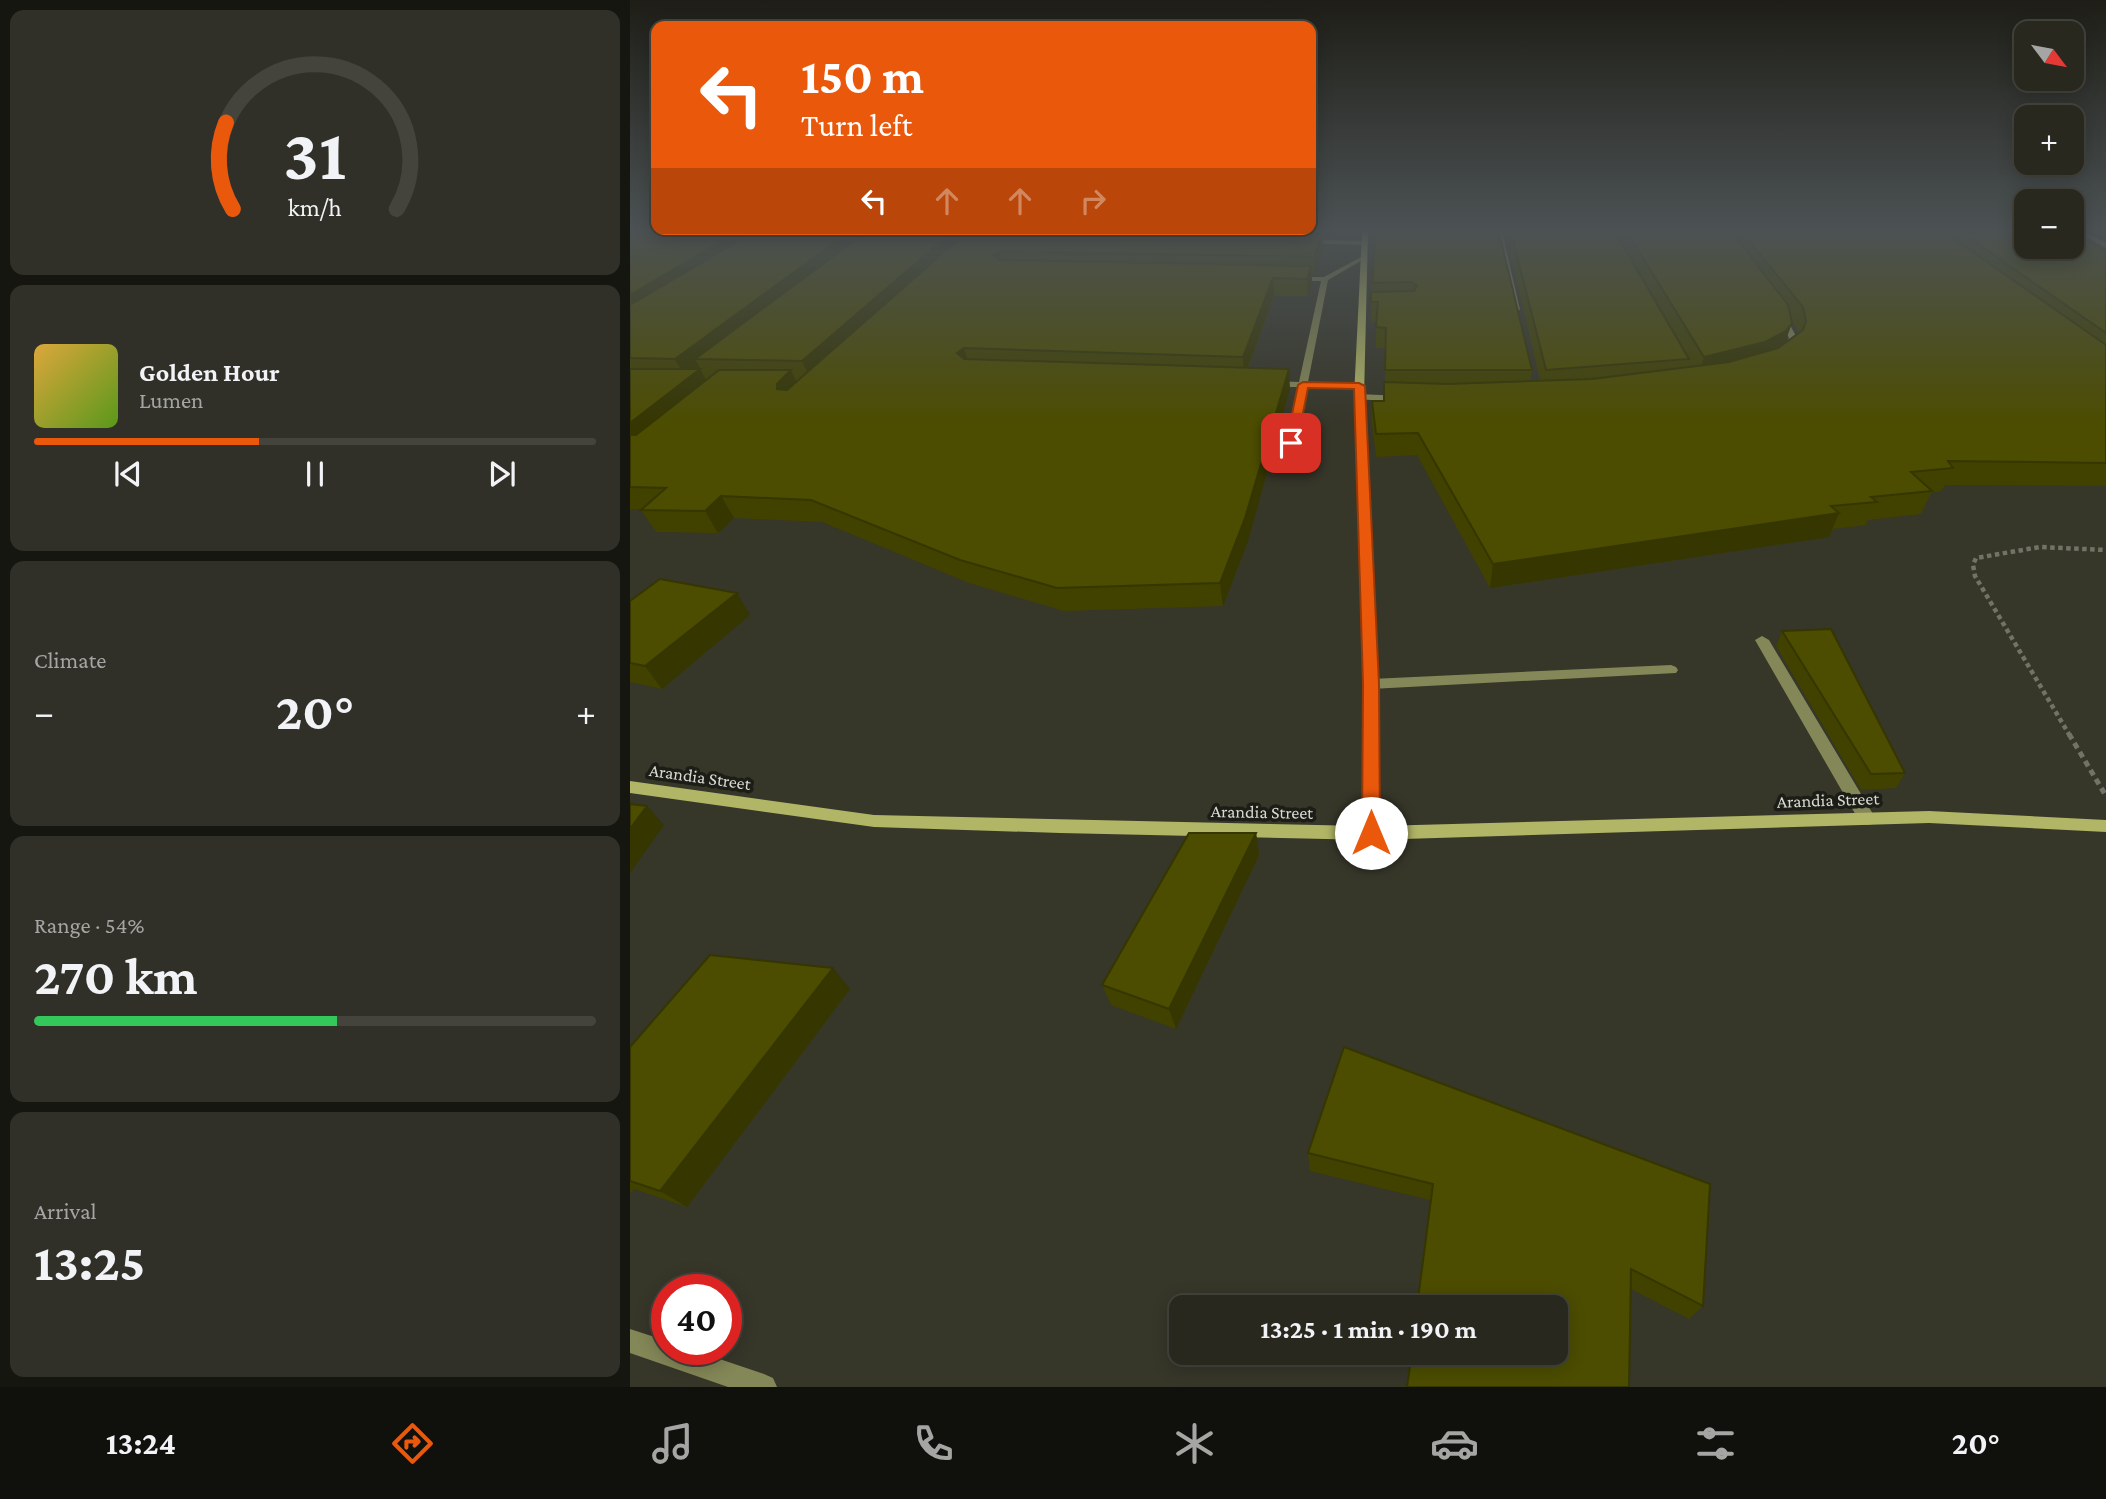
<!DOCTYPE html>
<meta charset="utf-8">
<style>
:root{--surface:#28281f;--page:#303028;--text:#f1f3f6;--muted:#a5a6a4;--line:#44443d;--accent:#ea580c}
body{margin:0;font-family:"Crimson Pro",serif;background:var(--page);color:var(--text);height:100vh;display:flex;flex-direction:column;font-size:26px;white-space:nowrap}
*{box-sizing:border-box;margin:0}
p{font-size:23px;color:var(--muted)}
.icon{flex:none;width:38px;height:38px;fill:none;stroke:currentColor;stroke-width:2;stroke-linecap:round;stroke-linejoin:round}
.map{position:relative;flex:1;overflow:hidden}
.sheet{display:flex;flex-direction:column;gap:10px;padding:10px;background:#161611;width:630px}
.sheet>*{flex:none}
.top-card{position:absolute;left:21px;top:21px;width:665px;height:214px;border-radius:14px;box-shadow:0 4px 18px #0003,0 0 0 2px var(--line);background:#ea580c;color:#fff;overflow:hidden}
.needle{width:46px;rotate:122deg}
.fabs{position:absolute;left:1384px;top:21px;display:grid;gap:14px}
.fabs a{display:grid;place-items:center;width:70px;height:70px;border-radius:14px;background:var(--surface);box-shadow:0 4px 18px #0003,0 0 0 2px var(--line);font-size:35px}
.speed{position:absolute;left:21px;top:1274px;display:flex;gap:14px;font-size:35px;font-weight:700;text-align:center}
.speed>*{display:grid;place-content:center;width:91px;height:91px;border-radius:50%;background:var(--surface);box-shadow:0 4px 18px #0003,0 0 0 2px var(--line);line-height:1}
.speed .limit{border:10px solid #d22;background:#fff;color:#111}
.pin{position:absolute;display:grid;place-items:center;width:60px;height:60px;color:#fff;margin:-30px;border-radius:14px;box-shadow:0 4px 10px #0006}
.me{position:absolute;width:77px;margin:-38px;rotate:0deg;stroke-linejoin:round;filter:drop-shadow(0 0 5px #0008)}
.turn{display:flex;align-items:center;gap:24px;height:147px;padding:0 35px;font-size:32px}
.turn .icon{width:91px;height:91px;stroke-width:2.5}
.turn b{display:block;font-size:49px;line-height:60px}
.lanes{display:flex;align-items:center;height:66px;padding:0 35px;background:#0003;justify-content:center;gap:35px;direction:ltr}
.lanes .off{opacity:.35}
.big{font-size:52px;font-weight:700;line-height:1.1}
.sheet .tile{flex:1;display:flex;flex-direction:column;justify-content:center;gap:10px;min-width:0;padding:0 24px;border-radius:14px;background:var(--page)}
.sheet .dial{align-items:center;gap:0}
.dial svg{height:182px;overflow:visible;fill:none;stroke:var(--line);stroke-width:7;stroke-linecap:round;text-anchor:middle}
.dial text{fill:var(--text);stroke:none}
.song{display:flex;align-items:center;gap:21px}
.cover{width:84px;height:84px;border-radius:10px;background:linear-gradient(135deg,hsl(40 70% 55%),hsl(90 70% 35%))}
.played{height:7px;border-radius:4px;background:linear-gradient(90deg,var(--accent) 40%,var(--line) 40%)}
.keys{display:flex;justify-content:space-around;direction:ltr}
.heat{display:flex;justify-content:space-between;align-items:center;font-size:38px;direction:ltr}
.charge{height:10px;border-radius:5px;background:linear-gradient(90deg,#34c759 54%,var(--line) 0)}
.trip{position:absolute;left:539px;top:1295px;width:399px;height:70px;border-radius:14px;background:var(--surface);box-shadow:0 4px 18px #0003,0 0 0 2px var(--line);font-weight:700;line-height:70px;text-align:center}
.menu{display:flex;height:112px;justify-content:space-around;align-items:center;background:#10100c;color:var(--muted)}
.menu .icon{width:49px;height:49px}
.menu .current{color:var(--accent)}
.menu b{font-size:32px;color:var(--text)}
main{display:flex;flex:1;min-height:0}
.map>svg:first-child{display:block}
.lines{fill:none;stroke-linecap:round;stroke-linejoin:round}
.path-far1{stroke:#727267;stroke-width:4.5;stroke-dasharray:4.5 3.5;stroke-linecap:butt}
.path{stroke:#727267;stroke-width:5;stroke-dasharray:6 4.5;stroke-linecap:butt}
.lane{fill:#848757;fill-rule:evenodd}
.street{fill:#848757;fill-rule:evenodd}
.secondary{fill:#b1b566;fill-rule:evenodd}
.wall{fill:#414200;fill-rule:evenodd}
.shaded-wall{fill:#353600}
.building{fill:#4c4d00;stroke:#353600;stroke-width:2}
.route{fill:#ea580c;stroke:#983908;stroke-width:2}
.labels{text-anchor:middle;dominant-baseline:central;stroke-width:7;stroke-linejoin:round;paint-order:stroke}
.street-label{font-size:18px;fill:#d8d9d0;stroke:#1d1d17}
</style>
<main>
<section class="sheet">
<div class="tile dial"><svg viewBox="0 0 100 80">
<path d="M14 69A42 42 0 1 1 86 69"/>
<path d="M14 69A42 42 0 0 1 11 31" stroke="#ea580c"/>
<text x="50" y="56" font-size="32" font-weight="700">31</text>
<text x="50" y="72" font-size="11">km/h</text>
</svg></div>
<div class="tile">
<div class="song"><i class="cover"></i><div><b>Golden Hour</b><p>Lumen</p></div></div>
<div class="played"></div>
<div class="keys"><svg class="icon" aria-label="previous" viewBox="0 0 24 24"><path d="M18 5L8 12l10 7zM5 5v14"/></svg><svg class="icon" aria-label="pause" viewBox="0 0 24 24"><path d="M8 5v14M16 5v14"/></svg><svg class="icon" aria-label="next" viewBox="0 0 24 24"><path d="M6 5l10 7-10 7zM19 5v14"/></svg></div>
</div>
<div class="tile"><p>Climate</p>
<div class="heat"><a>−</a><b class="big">20°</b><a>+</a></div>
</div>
<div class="tile"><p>Range · 54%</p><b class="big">270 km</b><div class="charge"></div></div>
<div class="tile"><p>Arrival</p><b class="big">13:25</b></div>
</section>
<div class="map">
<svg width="1476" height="1387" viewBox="0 0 1476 1387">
<rect width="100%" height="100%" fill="#363629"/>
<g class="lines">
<path class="path-far1" d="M 1440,736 L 1345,576 L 1343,565 L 1346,558 L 1410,547 L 1476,550"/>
<path class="path" d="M 1439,734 L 1476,796"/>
<path class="lane" d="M 673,240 L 734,241 L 737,243 L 734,245 L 671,243 Z
M 731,257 L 736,258 L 698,280 L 678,382 L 729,383 L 734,386 L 729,389 L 677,387 L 666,443 L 657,445 L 656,443 L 668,387 L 643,387 L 639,384 L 643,381 L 669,382 L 691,281 L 664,281 L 660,279 L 664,277 L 694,277 Z
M 1132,636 L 1139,640 L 1243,814 L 1245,819 L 1243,824 L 1237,825 L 1231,824 L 1125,640 Z
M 1041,665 L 1046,667 L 1048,670 L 1046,673 L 741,689 L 734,684 L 741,679 Z"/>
<path class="street" d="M 866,232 L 872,232 L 890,310 L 883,308 Z
M 1448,232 L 1455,232 L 1476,243 L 1476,248 Z
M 1150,312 L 1154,314 L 1167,338 L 1159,354 L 1155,357 L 1151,354 L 1159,338 L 1146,314 Z
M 729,394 L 771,396 L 776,399 L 771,402 L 726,399 L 726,395 Z
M 0,1329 L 37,1341 L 37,1349 L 60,1349 L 134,1374 L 143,1378 L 147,1387 L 98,1387 L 0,1353 Z"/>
<path class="secondary" d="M 732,232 L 738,232 L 734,397 L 748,684 L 749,826 L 1299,811 L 1476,820 L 1476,832 L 1299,823 L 741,840 L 430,833 L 244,827 L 0,793 L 0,781 L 244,815 L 733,826 L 734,684 L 724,397 Z"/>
</g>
<path class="wall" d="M 0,232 L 692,233 L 693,249 L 685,274 L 682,274 L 682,283 L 678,296 L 644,296 L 618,368 L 660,389 L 618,541 L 593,606 L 434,611 L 339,583 L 192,522 L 104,518 L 88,533 L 26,532 L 11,510 L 12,509 L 0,509 Z
M 746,232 L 902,370 L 900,381 L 910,380 L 875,232 L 1396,232 L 1476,252 L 1476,486 L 1315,485 L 1311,491 L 1301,493 L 1291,514 L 1238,520 L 1236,525 L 1203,529 L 1199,537 L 860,588 L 787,455 L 746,457 L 742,423 L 742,401 L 754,401 L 756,348 L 746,348 L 746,322 L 741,322 L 741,292 ZM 1161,321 L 1166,327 L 1168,334 L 1155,342 Z
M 0,601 L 120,615 L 32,689 L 0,682 Z
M 1152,631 L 1275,773 L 1266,788 L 1231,790 L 1146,646 Z
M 626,833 L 629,855 L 546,1029 L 481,1005 L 472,985 Z
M 220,989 L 57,1207 L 4,1189 L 0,1193 L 0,1047 Z
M 714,1047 L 1073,1306 L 1059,1319 L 1001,1289 L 800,1200 L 680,1171 L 678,1153 Z"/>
<path class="shaded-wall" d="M 107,232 L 141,232 L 0,320 L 0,295 Z
M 219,232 L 247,232 L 65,359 L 70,368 L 56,378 L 45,359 Z
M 322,232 L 346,232 L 181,380 L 172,361 Z
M 692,233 L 693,249 L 685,274 L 684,257 Z
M 369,251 L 374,268 L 363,255 Z
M 681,266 L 682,283 L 678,296 L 677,279 Z
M 643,278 L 644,296 L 614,377 L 613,357 Z
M 1162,323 L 1155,343 L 1149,351 L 1068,378 L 1074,357 Z
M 334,348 L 340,367 L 327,353 Z
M 70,369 L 81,389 L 0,444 L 0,423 Z
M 659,369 L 660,389 L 618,541 L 593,606 L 590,583 Z
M 161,370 L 170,390 L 147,389 L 147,384 Z
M 91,496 L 104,518 L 88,533 L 75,511 Z
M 1209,513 L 1199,537 L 860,588 L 863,564 Z
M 107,593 L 120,615 L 32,689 L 15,666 Z
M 0,801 L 7,808 L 17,806 L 34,825 L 0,873 Z
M 626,833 L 629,855 L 546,1029 L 539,1009 Z
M 203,968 L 220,989 L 57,1207 L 30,1191 Z"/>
<path class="building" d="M 0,232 L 107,232 L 0,295 Z
M 124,232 L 219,232 L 45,359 L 0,358 L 0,305 Z
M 236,232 L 322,232 L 172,361 L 65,359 Z
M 337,232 L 683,232 L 692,233 L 684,257 L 369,251 L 363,255 L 369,260 L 681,266 L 677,279 L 643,278 L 613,357 L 334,348 L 327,353 L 334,359 L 659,369 L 615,518 L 590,583 L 427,588 L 330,560 L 181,500 L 91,496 L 75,511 L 11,510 L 36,488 L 0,487 L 0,435 L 6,435 L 89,370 L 161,370 L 147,384 L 147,389 L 157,390 Z
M 746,232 L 869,232 L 902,370 L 755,370 L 756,328 L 746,327 L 748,302 L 741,302 L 741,292 L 784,291 L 787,286 L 781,282 L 742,283 Z
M 881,232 L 985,232 L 1059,359 L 916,370 Z
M 997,232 L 1102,232 L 1158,305 L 1162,323 L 1156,331 L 1135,342 L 1074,357 Z
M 1112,232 L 1314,232 L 1476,345 L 1476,463 L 1318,461 L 1323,468 L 1281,472 L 1302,491 L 1241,497 L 1247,502 L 1201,506 L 1209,513 L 863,564 L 788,433 L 746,434 L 742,401 L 754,401 L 754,382 L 818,384 L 962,379 L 1099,362 L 1148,348 L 1173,330 L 1176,321 L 1173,307 Z
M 1331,232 L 1396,232 L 1396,247 L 1442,247 L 1442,232 L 1476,252 L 1476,333 Z
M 0,369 L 70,369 L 0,423 Z
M 30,579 L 107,593 L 15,666 L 0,663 L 0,601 Z
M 1201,629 L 1275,773 L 1241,774 L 1152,631 Z
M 0,804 L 17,806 L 0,829 Z
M 559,833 L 626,833 L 539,1009 L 472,985 Z
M 80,955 L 203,968 L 30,1191 L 0,1181 L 0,1047 Z
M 714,1047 L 1080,1184 L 1073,1306 L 1001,1269 L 999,1387 L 777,1387 L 782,1353 L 926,1353 L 926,1307 L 787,1307 L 803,1184 L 678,1153 Z"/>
<linearGradient id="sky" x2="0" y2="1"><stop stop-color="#1e1e17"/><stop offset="0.54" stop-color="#4c5254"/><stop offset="1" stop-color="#4c5254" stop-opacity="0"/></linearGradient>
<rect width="1476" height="426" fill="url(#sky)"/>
<path class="route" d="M 673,382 L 729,383 L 735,386 L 749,684 L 750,833 L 741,841 L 732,833 L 733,684 L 724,389 L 678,388 L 667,443 L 661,446 L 656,443 L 668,385 Z"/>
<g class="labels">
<g class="street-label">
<text transform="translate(70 777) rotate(8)">Arandia Street</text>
<text transform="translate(1198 800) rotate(-2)">Arandia Street</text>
<text transform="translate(632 812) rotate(1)">Arandia Street</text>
</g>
</g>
</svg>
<div class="fabs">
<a><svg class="needle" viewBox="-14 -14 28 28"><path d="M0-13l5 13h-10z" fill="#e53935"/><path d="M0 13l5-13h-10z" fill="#a5a6a4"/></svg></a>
<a>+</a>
<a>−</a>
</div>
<div class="speed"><div class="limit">40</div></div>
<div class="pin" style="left:661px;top:443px;background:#d93025"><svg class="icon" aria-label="arrive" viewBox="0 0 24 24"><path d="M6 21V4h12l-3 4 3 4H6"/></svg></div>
<svg class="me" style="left:741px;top:833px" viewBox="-20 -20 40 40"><circle r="19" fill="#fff"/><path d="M0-13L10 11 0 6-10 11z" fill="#ea580c"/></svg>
<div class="trip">13:25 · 1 min · 190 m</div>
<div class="top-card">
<div class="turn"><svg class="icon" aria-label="left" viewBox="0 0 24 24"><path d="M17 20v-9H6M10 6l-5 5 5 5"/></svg><div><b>150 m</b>Turn left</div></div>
<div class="lanes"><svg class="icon" aria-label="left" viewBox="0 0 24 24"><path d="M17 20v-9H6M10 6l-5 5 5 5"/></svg><svg class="icon off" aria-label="ahead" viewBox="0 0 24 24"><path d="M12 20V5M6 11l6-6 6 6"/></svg><svg class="icon off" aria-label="ahead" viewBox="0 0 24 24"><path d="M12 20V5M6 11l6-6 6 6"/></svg><svg class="icon off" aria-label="right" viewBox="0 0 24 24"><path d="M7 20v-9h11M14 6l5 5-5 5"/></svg></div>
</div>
</div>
</main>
<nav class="menu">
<b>13:24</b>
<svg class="icon current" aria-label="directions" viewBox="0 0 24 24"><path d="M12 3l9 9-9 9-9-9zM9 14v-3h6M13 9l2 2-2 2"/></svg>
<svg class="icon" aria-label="music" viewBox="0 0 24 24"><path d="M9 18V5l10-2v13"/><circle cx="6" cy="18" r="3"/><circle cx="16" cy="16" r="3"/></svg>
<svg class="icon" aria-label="phone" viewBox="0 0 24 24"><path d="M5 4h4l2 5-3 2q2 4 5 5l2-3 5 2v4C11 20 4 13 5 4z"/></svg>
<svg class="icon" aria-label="climate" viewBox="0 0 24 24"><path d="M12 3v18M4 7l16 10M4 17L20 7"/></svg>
<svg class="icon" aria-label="car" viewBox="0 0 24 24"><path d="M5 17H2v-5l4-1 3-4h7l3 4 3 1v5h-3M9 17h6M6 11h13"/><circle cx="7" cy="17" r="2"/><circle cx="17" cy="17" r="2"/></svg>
<svg class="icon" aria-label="filters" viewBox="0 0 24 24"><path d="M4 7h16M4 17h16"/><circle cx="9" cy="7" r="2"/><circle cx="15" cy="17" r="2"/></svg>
<b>20°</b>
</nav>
